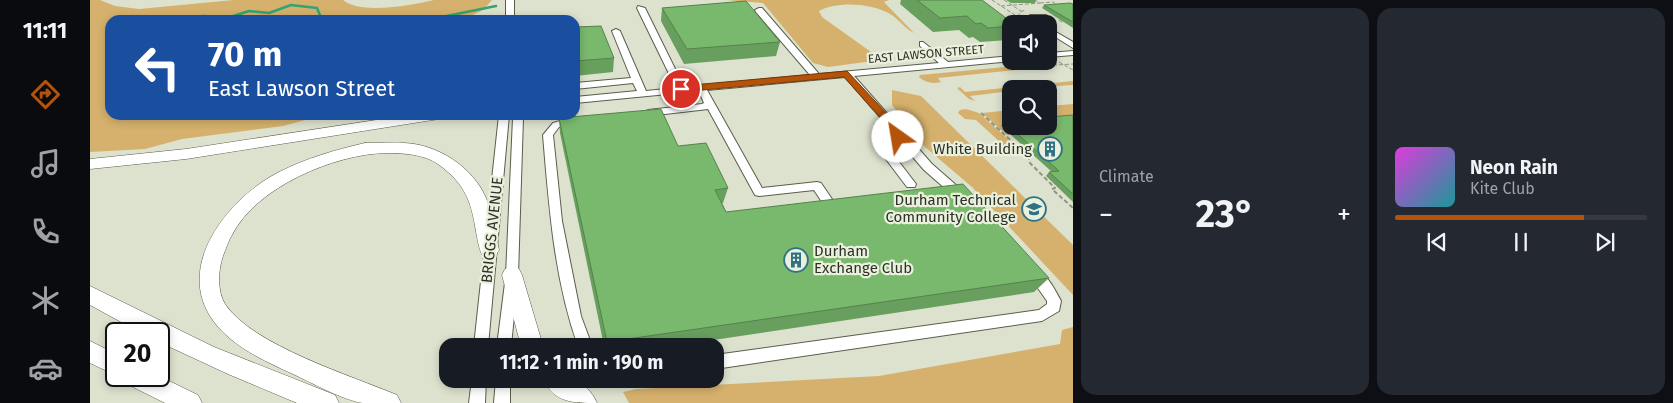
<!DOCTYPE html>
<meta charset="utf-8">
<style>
:root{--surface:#171b24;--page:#242831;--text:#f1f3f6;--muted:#9ea1a6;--line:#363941;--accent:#b45309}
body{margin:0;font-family:"Fira Sans",sans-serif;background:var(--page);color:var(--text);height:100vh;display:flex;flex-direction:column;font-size:19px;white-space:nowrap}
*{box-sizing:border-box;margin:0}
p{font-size:16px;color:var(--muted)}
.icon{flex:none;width:28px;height:28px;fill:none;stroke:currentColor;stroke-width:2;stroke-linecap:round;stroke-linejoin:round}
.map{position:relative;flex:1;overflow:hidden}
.drawer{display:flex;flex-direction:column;gap:8px;padding:8px;background:#0d0f14;width:600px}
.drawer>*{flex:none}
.hud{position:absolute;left:15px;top:15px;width:475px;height:105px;border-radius:15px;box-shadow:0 2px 8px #0003;background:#1a4fa0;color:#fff;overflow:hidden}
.fabs{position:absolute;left:912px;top:15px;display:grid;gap:10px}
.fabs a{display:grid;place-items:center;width:55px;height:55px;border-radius:10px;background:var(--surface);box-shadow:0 2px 8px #0003;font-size:25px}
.speed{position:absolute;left:15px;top:322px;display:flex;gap:10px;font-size:25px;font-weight:700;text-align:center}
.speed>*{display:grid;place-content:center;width:65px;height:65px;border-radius:50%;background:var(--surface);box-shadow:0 2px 8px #0003;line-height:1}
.speed .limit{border:2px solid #111;border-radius:8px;background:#fff;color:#111}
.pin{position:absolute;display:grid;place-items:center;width:42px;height:42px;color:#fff;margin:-21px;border:2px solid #fff;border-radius:50%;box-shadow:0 1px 5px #0007}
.me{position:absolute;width:55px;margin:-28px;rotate:328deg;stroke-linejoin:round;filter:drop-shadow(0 0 4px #0008)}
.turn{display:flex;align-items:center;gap:18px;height:105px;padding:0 20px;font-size:22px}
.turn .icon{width:65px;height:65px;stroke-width:2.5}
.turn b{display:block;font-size:35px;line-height:42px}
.big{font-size:38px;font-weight:700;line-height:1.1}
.drawer .card{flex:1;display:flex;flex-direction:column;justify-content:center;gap:8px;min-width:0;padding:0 18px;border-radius:15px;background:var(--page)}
.song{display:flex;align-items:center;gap:15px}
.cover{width:60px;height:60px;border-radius:8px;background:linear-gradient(135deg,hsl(300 70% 55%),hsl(180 70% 35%))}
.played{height:5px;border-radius:2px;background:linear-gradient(90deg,var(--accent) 75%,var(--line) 75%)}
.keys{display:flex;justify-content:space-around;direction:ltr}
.heat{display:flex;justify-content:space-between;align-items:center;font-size:28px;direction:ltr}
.drawer .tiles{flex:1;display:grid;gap:8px;grid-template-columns:repeat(2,1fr)}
.trip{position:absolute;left:349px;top:338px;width:285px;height:50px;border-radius:15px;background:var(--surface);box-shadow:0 2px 8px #0003;font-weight:700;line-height:50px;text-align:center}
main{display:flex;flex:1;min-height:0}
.menu{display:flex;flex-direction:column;width:90px;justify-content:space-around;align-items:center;background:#090b0e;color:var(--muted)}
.menu .icon{width:35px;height:35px}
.menu .current{color:var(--accent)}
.menu b{font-size:22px;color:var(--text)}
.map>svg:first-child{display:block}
.green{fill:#d6b16d}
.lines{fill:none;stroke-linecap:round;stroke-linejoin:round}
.stream{stroke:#33a372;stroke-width:2.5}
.minor-casing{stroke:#595e4c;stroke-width:2}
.highway-casing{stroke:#595e4c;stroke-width:1}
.path-far1{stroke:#909486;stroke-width:1;stroke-dasharray:4 2;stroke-linecap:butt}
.path{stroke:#909486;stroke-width:2;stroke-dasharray:4.5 2.5;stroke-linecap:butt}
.minor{fill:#fff;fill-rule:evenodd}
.highway{fill:#fff;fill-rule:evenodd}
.wall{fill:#689f5e}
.building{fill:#79b96d;stroke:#55824c}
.route{fill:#b45309;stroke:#753606}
.labels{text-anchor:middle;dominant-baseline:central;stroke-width:4.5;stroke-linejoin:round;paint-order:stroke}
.far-street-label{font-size:12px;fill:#2e3029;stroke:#e9f0db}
.poi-label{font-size:15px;fill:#2e3029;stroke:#e9f0db;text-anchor:end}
.street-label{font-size:15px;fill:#2e3029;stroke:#e9f0db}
</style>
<main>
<nav class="menu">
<b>11:11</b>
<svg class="icon current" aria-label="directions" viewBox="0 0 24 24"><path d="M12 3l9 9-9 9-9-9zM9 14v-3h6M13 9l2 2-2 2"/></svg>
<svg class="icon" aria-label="music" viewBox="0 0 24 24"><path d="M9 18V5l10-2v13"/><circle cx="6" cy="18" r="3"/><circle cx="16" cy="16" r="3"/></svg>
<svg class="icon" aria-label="phone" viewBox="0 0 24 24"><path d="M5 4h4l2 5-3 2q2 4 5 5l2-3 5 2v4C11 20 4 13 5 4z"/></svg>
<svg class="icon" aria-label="climate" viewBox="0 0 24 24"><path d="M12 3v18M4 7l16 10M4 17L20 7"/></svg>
<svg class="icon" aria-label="car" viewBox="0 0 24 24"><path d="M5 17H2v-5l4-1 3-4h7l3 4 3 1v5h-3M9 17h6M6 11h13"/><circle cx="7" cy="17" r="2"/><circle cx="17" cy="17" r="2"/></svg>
</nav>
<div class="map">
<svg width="983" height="403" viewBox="0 0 983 403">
<rect width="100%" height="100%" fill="#dce2ce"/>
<path class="green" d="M 0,0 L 10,0 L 25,6 L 49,9 L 144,0 L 253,0 C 271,15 323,5 344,0 C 360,0 386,0 402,0 L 393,10 L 374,19 L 379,20 L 20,20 L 20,115 L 234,115 L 193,126 L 92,139 L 55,149 L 0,152 Z
M 636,0 L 799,0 L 794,2 L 824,33 C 814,28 809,19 800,14 C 782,3 747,1 729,11 L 732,17 L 788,57 L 783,61 L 738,67 L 723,63 L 673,3 Z
M 947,64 L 963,64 L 966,66 L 848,78 L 851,82 C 842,84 836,83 829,77 L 830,75 Z
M 983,81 L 983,85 L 921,89 L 921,91 L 880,96 L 885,101 L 879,99 L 867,88 L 870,87 L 875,92 Z
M 802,90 L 831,96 L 983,245 L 983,295 L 882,187 L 835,147 L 802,105 Z
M 983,104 L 983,118 L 959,121 L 959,106 Z
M 876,109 L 889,113 L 922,143 L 912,144 L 886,120 L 875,119 L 868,113 L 870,110 Z
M 921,110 L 921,125 L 912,127 L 920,135 L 917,135 L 892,113 Z
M 983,327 L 983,403 L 539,403 L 533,392 L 546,389 L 789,376 L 970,344 L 972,330 Z"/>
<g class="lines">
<path class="stream" d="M 86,20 L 114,16 L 137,18 L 159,11 L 179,13 L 201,5 L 227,8 L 232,20
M 337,20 L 406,6"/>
<g class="minor-casing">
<path id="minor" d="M 416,0 L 424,0 L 424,20 L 416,20 Z
M 548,6 L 555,8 L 594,87 L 720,75 L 666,12 L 665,10 L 669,8 L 672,8 L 729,74 L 849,63 L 830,46 L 830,42 L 833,42 L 858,62 L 921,56 L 922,61 L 764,76 L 842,164 L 874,192 L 876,195 L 870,199 L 866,198 L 834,170 L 809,141 L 800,150 L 826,184 L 825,187 L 817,187 L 789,150 L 804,133 L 755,77 L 617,90 L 672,188 L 727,182 L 731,183 L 746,205 L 740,209 L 736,208 L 724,190 L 669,196 L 665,195 L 618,109 L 558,116 L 553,113 L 558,110 L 612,104 L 614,103 L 609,91 L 485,103 L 485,97 L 547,91 L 543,83 L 485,89 L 485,83 L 541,78 L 522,31 L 526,29 L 530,31 L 556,91 L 586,88 L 547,8 Z
M 940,15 L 956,15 L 963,22 L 959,24 L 944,24 L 939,19 Z
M 959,28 L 983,42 L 983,48 L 959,33 Z
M 983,51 L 983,55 L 959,57 L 959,53 Z
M 409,115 L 419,115 L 398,346 L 384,346 Z
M 421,115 L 431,115 L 433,118 L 428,275 L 421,346 L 407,346 L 416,275 L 423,118 Z
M 484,117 L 487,118 L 489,120 L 487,122 L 469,127 L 463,135 L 472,221 L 491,316 L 502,346 L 488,346 C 464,279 459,206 453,135 L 463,123 Z
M 944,269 C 957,273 965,290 971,301 L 969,311 L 952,321 L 625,369 L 625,355 L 949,310 L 957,304 L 957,301 L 938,274 L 940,270 Z
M 382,379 L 396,379 L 395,403 L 379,403 Z
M 406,379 L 420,379 L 420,403 L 404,403 Z"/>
</g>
<g class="highway-casing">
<path id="highway" d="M 319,115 L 356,115 L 349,119 L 96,159 L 0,169 L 0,159 L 96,149 Z
M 275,143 C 288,143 301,142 314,143 C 347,144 383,167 396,198 C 402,214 405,233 409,250 L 406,255 L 399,257 L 392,255 C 388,246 387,236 385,226 C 380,196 372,182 348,164 C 334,154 312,153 296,153 C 245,154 166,187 142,235 C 138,241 136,249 133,256 C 128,270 127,291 135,304 C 162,345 262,376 307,395 L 311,403 C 299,403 285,403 273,403 C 255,401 220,382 203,374 C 174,361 137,344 120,316 C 86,261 142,196 189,172 C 217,158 245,150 275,143 Z
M 422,267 L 429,269 L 432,275 L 453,346 L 431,346 L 412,275 L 415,269 Z
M 0,286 L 124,347 L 245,395 L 249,403 L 207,403 L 138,374 L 69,342 L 69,334 L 53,334 L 0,305 Z
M 0,341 L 26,354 L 27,376 L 0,363 Z
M 34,376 L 69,376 L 108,395 L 112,403 L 75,403 L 37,384 Z
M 454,379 C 477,379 496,378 507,403 C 484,403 463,403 454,379 Z"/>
</g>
<path class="path-far1" d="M 902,0 L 934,21
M 914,0 L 931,11
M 950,3 L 963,2 L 966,4
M 911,6 L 950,3 L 945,0
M 928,17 L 930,12 L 935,10
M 969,20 L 974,23
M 969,62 L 983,70
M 964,63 L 966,65 L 983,64"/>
<path class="path" d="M 891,113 L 938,156 L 940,163 L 965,188 L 962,189 L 983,208
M 913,145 L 925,144"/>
<use href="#minor" class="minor"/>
<use href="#highway" class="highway"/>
</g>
<path class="wall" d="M 811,0 L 892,0 L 921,24 L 921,35 L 918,40 L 890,42 L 883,37 L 879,38 L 869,30 L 843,32 L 810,4 Z
M 916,0 L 946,0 L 945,3 L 921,3 Z
M 983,4 L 983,28 L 952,8 L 954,5 Z
M 572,8 L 690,42 L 686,56 L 594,64 L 571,21 Z
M 485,27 L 524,58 L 523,72 L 485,76 Z
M 983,115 L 983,202 L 956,176 L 959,172 L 962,172 L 911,126 L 914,122 Z
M 469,118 L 638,188 L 633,203 L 632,203 L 636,212 L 959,278 L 944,292 L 583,346 L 514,346 L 470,133 Z"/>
<path class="building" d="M 827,0 L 892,0 L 924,24 L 921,24 L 921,26 L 898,28 L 891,23 L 886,24 L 877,16 L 850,18 Z
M 656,1 L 690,42 L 597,49 L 572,8 Z
M 980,3 L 983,4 L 983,22 L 954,5 Z
M 511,26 L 524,58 L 485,61 L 485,27 Z
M 571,109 L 588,146 L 616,143 L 638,188 L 625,190 L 636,212 L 873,184 L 959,278 L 517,342 L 469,118 Z
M 983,115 L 983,194 L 959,172 L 969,171 L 914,122 L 921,122 L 921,126 L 959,126 L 959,117 Z"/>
<path class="route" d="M 757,71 L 813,131 L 814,133 L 812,139 L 805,139 L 804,133 L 754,77 L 591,92 L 586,89 L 591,86 Z"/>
<defs>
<g id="building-ring" transform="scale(1.25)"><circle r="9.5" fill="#e9f0db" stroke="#307285" stroke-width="1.5"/><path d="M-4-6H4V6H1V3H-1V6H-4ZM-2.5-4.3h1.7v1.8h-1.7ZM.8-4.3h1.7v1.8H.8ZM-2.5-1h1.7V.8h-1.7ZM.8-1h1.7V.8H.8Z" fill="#307285"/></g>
<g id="university-ring" transform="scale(1.25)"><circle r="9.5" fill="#e9f0db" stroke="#307285" stroke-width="1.5"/><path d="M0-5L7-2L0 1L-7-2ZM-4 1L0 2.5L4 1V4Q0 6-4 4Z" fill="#307285"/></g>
</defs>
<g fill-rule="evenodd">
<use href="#building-ring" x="960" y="149"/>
<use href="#university-ring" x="944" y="209"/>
<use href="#building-ring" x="706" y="260"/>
</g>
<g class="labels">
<g class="far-street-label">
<text transform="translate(836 54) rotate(-5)">EAST LAWSON STREET</text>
</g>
<g class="poi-label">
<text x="942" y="149">White Building</text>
<text x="926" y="200">Durham Technical<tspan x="926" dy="17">Community College</tspan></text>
<text x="724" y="251" text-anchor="start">Durham<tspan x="724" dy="17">Exchange Club</tspan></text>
</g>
<g class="street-label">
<text transform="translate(402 230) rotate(-84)">BRIGGS AVENUE</text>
</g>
</g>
</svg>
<div class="fabs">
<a><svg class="icon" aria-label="sound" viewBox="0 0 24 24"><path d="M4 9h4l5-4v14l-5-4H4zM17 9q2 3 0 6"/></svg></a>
<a><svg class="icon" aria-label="search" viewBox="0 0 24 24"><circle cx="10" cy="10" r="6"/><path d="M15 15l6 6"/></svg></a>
</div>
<div class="speed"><div class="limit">20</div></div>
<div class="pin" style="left:591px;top:89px;background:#d93025"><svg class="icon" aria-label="arrive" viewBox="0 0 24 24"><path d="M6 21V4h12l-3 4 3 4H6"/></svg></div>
<svg class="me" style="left:808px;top:137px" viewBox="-20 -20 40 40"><circle r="19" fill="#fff"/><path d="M0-13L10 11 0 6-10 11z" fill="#b45309"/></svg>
<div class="trip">11:12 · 1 min · 190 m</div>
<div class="hud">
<div class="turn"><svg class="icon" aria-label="left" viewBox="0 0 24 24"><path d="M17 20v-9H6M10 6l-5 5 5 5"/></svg><div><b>70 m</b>East Lawson Street</div></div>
</div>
</div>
<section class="drawer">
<div class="tiles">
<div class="card"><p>Climate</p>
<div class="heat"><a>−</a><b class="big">23°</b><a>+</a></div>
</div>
<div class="card">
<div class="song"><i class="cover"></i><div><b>Neon Rain</b><p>Kite Club</p></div></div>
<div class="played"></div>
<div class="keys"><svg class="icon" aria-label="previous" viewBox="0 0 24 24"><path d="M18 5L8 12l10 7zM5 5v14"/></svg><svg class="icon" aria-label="pause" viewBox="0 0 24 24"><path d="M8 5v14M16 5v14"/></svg><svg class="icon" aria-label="next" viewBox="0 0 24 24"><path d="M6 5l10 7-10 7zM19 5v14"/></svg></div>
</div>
</div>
</section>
</main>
